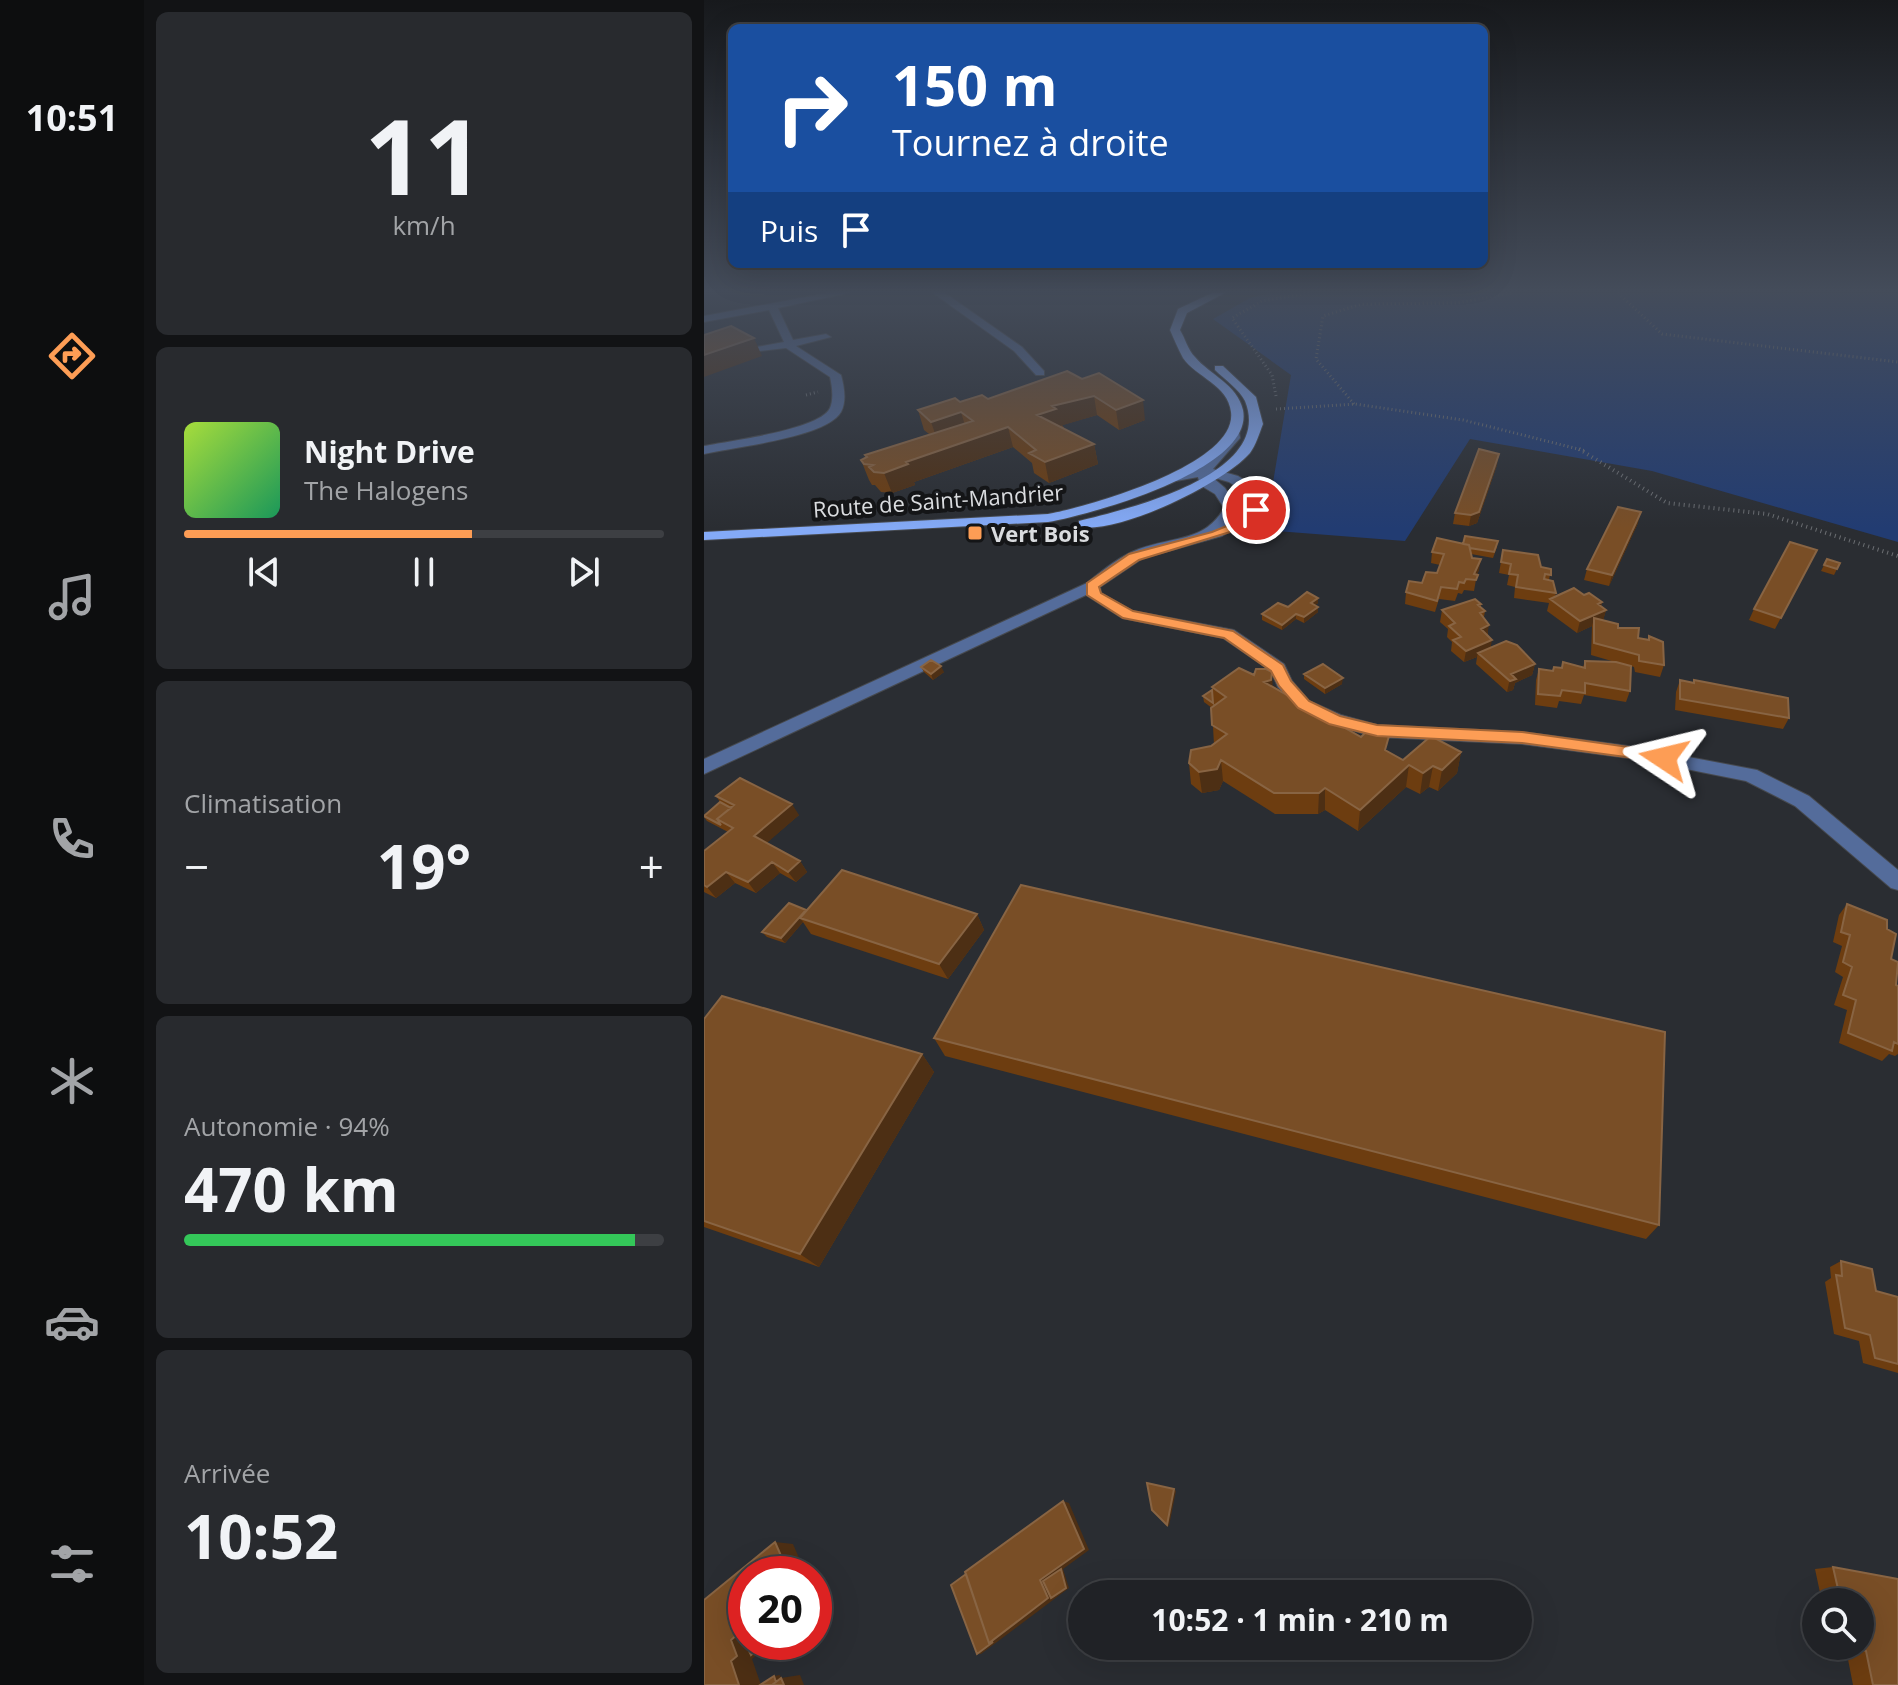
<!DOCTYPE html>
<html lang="fr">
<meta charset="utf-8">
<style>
:root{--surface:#202226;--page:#282a2e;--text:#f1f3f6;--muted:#a2a4a7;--line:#3d3f43;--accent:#fd9d55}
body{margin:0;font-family:"Open Sans",sans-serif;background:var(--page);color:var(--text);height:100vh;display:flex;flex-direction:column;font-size:30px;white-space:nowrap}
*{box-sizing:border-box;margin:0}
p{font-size:26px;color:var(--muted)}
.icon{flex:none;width:44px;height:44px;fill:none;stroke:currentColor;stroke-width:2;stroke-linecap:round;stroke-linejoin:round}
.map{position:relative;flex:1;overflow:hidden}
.details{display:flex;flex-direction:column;gap:12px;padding:12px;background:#121315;width:560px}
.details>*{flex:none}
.guide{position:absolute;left:24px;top:24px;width:760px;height:244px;border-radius:12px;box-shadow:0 8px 32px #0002,0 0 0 2px var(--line);background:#1a4fa0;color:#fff;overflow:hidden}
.buttons{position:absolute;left:1098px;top:1588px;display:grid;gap:16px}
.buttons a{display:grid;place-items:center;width:72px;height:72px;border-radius:50%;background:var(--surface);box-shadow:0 8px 32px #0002,0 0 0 2px var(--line);font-size:40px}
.speed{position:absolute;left:24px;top:1556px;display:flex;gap:16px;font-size:40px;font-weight:700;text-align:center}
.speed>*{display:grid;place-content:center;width:104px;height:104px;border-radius:50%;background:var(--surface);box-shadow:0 8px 32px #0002,0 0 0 2px var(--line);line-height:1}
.speed .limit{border:12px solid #d22;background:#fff;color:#111}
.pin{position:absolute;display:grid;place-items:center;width:68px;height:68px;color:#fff;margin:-34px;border:4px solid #fff;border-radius:50%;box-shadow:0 2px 8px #0007}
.me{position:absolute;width:88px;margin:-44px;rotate:280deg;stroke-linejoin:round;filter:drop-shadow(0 0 6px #0008)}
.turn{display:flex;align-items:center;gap:28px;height:168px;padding:0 32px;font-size:36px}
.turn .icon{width:104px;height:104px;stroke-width:2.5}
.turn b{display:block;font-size:56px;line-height:68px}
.then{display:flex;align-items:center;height:76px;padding:0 32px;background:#0003;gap:16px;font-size:30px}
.big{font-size:60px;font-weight:700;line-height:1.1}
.details .card{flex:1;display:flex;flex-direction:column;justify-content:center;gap:12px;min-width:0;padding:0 28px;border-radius:12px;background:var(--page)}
.details .dial{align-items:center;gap:0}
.dial b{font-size:104px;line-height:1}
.song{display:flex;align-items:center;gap:24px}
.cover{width:96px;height:96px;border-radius:12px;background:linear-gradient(135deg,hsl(80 70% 55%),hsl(150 70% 35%))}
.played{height:8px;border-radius:4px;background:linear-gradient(90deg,var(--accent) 60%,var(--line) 60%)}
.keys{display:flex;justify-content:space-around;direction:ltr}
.heat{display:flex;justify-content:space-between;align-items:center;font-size:44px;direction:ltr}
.charge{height:12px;border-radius:6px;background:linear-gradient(90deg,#34c759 94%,var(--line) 0)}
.trip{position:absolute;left:364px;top:1580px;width:464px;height:80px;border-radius:40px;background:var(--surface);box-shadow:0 8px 32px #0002,0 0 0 2px var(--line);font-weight:700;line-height:80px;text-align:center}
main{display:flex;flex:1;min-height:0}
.tab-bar{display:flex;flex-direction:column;width:144px;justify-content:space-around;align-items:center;background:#0d0e0f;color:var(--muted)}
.tab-bar .icon{width:56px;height:56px}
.tab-bar .current{color:var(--accent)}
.tab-bar b{font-size:36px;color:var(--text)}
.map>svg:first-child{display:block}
.green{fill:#223c72}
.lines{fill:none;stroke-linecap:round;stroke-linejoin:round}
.minor-casing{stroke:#46494e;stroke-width:2}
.major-casing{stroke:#46494e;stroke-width:2}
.path-far1{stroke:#6c6f73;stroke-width:3;stroke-dasharray:1 3;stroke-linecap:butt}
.path{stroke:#6c6f73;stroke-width:4;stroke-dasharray:1 4;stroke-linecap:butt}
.minor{fill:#546c9b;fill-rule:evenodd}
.major{fill:#84aaf7;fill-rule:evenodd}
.wall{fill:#6d3d10}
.shaded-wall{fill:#4d2f14}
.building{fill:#794e26;stroke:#886443;stroke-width:2}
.route{fill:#fd9d55;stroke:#a46637;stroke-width:2}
.poi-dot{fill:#fd9d55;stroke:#141517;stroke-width:3}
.labels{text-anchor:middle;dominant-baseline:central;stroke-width:8;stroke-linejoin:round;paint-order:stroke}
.far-street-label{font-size:22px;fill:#dadcdf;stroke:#141517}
.far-poi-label{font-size:22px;font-weight:bold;fill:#dadcdf;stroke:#141517;text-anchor:start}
</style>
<main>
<nav class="tab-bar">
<b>10:51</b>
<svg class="icon current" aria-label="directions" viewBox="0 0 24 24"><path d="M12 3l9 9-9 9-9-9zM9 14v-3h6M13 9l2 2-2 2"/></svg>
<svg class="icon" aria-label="music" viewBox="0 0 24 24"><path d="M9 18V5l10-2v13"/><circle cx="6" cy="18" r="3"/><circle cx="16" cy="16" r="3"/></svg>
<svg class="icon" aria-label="phone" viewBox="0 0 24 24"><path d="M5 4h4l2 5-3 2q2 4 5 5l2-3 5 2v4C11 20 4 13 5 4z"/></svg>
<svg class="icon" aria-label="climate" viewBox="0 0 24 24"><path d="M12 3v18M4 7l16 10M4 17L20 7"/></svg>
<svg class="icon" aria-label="car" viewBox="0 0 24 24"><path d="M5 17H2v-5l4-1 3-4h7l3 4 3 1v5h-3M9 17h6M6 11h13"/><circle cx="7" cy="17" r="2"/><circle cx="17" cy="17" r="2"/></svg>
<svg class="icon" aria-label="filters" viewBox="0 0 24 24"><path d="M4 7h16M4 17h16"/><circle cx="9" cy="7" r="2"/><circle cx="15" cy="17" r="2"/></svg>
</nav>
<section class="details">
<div class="card dial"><b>11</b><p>km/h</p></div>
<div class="card">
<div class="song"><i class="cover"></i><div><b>Night Drive</b><p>The Halogens</p></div></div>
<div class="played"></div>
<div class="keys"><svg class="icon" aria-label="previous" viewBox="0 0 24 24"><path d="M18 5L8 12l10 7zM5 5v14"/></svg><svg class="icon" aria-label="pause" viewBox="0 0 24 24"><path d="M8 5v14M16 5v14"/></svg><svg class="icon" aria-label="next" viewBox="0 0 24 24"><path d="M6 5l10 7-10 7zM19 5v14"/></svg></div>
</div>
<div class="card"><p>Climatisation</p>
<div class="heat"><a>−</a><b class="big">19°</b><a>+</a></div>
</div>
<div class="card"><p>Autonomie · 94%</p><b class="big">470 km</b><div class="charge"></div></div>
<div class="card"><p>Arrivée</p><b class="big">10:52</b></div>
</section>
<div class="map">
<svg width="1194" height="1685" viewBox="0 0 1194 1685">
<rect width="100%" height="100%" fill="#2a2d32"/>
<path class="green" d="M 566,293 L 1194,293 L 1194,542 L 948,471 L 766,439 L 701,541 L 561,530 L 587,375 L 509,319 L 546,298 Z"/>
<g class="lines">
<g class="minor-casing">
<path id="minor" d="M 123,293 L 145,293 L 74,308 L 89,340 L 122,334 L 127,337 L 92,346 L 137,375 C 140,386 143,401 137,412 C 122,438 29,447 0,454 L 0,446 C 24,441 116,430 126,408 C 130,399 128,386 126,377 L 82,348 L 47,352 L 47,348 L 80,342 L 65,310 L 0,322 L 0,316 Z
M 229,293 L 241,293 L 318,347 L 340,371 L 340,375 L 332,375 L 310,351 Z
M 526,425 L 534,425 L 536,438 L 509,469 L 534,476 L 553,488 L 557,513 L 518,536 L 439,558 L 396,587 L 397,593 L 429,611 L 530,630 L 580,664 L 588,681 L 605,701 L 637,715 L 673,725 L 818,732 L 932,747 L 1053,770 L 1105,796 L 1194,870 L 1194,890 L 1187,888 L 1091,806 L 1042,781 L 932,759 L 818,744 L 673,737 L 625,724 L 593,709 L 574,687 L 567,671 L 519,638 L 418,618 L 382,595 L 0,774 L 0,759 L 383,583 C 399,570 416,556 435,549 C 470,536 501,542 520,508 L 511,494 L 496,485 L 494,477 L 472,481 L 465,477 L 495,469 L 524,437 ZM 508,477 L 525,482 L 542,493 L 545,509 L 527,521 L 534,508 L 521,488 Z"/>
</g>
<g class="major-casing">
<path id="major" d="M 508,293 L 521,293 L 483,313 L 476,330 C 481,338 484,350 491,357 C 506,375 533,384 539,410 C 551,470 385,515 344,522 L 0,540 L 0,532 L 344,514 C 383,507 534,465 527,412 C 524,385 492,377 479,358 C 474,349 470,339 466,330 L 474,309 Z
M 511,366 L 519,366 L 552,397 L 559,424 C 555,434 552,445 546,453 C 519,484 415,534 375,527 L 375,521 C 423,509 571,475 541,401 C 536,390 520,379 511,370 Z"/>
</g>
<path class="path-far1" d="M 914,293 L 958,334 L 1194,362
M 102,395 L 114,392
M 572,396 L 568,375 L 528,318 L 558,301 L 606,293
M 650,404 L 612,359 L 619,316 L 658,304 L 753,303 L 808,293
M 572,409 L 651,404 L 759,420 L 882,451"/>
<path class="path" d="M 875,449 L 963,503 L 1063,514 L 1194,556"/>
<use href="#minor" class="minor"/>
<use href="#major" class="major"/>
</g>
<path class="wall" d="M 363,371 L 441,420 L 415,430 L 393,415 L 358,425 L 361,429 L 390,444 L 394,464 L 345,483 L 330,473 L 328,463 L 309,447 L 210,482 L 211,485 L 188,493 L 177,492 L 171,485 L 168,485 L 165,480 L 157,460 L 162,458 L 161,455 L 225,434 L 220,430 L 214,410 L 256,402 L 284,399 Z
M 793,465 L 773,523 L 765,526 L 749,524 L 751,513 Z
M 934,523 L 905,586 L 880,580 L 883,569 Z
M 759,544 L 793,547 L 789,558 L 767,554 L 775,570 L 773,574 L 770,591 L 760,590 L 758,594 L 754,593 L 751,601 L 735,599 L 731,612 L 701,604 L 702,592 L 733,573 L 736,565 L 727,563 L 728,552 Z
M 799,550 L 837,567 L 847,569 L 845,580 L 852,593 L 851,597 L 880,595 L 898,602 L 897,606 L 902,610 L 899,620 L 934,638 L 944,639 L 945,636 L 960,665 L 956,677 L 931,672 L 930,667 L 917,663 L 926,691 L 922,702 L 880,695 L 877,704 L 855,701 L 853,708 L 831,705 L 832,680 L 835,669 L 849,671 L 857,668 L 879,667 L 881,661 L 911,662 L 887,655 L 888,626 L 873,633 L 843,611 L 845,603 L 810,598 L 811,587 L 803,585 L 805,575 L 795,573 Z
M 1113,550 L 1071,629 L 1045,620 L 1050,609 Z
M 1123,559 L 1136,563 L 1130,575 L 1117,571 Z
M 614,603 L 611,605 L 614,612 L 600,623 L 592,619 L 578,630 L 558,620 L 558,614 L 584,607 Z
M 777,604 L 777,608 L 781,611 L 780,617 L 787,647 L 831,664 L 828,675 L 811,683 L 809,690 L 803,692 L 772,664 L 773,657 L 760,662 L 747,651 L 748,642 L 743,637 L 744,629 L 736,622 L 738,610 Z
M 217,667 L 240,672 L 229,680 L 220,672 Z
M 600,674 L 638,684 L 621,694 L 600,679 Z
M 550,675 L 699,760 L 757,752 L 753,773 L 734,791 L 725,787 L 716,794 L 702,787 L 654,831 L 621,810 L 614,814 L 571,814 L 519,781 L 515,790 L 498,793 L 487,784 L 485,763 L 510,745 L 508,708 L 500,702 L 499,696 L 508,690 L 508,687 Z
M 976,680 L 989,683 L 990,680 L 1085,718 L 1079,729 L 971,710 L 972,692 Z
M 12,796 L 95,815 L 62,843 L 96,861 L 103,872 L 92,882 L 76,873 L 52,893 L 31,883 L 12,898 L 0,892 L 0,851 L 24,832 L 3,821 L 0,817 L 0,815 L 16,802 Z
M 1143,904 L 1183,929 L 1192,985 L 1194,986 L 1194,1054 L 1191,1056 L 1185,1054 L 1178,1061 L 1135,1043 L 1143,1010 L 1130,1005 L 1139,977 L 1131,972 L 1138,946 L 1129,942 L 1135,915 Z
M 102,911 L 273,914 L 280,930 L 244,979 L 107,934 L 99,922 L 81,943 L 63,937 L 58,932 Z
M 0,1019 L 218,1054 L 230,1072 L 115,1267 L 0,1227 Z
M 230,1038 L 955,1225 L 942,1239 L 241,1056 Z
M 1137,1261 L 1172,1291 L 1194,1297 L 1194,1373 L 1159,1363 L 1155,1341 L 1130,1334 L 1121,1282 L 1127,1278 L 1126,1267 Z
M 1129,1567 L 1194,1579 L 1194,1685 L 1149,1685 L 1142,1649 L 1133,1646 L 1156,1646 L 1156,1602 L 1118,1602 L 1111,1569 Z"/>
<path class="shaded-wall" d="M 50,338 L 58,356 L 0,377 L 0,355 Z
M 390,396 L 393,415 L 356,426 L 333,415 L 348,406 Z
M 439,400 L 441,420 L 415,430 L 412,410 Z
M 257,412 L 263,432 L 234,442 L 227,422 Z
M 304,427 L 309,447 L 210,482 L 211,485 L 188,493 L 180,473 L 202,462 Z
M 390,444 L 394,464 L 345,483 L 341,462 Z
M 795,454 L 793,465 L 773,523 L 765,526 L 767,515 Z
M 937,512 L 934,523 L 905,586 L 908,575 Z
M 777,559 L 775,570 L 771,580 L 770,574 Z
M 614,598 L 614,603 L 607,609 L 607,603 Z
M 898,602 L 895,613 L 902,610 L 899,621 L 890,618 L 888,626 L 873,633 L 876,621 L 894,604 Z
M 614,607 L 614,612 L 600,623 L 600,617 Z
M 592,614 L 592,619 L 578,630 L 578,625 Z
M 785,625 L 783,636 L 777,629 Z
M 788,640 L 786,651 L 774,653 L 773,657 L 760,662 L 762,651 Z
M 831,664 L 828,675 L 811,683 L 809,690 L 803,692 L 807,674 Z
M 237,666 L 240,672 L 229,680 L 227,674 Z
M 568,672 L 569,694 L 560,682 Z
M 639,678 L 638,684 L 621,694 L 621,688 Z
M 757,752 L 753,773 L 734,791 L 738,770 Z
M 517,760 L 519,781 L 515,790 L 498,793 L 495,772 Z
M 705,765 L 702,787 L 654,831 L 656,810 Z
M 729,766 L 725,787 L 716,794 L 719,773 Z
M 621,788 L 621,810 L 614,814 L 615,793 Z
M 88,804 L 95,815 L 57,848 L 50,836 Z
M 96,861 L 103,872 L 92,882 L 84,872 Z
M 68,862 L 76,873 L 52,893 L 44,882 Z
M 22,872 L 31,883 L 12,898 L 3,887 Z
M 102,910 L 96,918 L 99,922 L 81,943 L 77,938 Z
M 273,914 L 280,930 L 244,979 L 235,964 Z
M 218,1054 L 230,1072 L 115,1267 L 96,1254 Z
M 470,1489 L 472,1491 L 465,1526 L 463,1525 Z
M 359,1501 L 365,1503 L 385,1550 L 359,1569 L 365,1588 L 277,1654 L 273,1654 L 285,1643 L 336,1580 Z
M 71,1542 L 89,1544 L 102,1574 L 85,1574 Z
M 42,1627 L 42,1642 L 68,1642 L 48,1659 L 57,1685 L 35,1685 L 27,1661 L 27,1640 Z
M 76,1675 L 77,1678 L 96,1675 L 100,1685 L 73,1685 L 70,1676 Z"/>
<path class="building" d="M 27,326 L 50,338 L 0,355 L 0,335 Z
M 363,371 L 378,379 L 395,373 L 439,400 L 412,410 L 390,396 L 348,406 L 352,409 L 333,415 L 390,444 L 341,462 L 325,453 L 332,450 L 304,427 L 202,462 L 204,464 L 180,473 L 170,472 L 165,467 L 169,465 L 160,464 L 157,460 L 163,457 L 161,455 L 269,421 L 257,412 L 227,422 L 214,410 L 251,398 L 256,402 L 278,395 L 284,399 Z
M 775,449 L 795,454 L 775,512 L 767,515 L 751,513 Z
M 914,507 L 937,512 L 908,575 L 883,569 Z
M 761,536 L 794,541 L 790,552 L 766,548 L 765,545 L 759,544 Z
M 733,538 L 765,545 L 768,558 L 777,559 L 770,574 L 774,575 L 772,580 L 762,579 L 760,583 L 755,582 L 753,589 L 737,587 L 733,601 L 702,592 L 705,581 L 718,583 L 722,572 L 733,573 L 740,554 L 728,552 Z
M 1086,542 L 1113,550 L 1077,618 L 1050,609 Z
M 799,550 L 834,555 L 837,567 L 847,569 L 847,575 L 841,574 L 840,579 L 849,581 L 852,593 L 812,587 L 814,575 L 805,574 L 807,564 L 797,562 Z
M 1123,559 L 1136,563 L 1133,569 L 1120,565 Z
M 870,588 L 880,595 L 885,593 L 898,602 L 894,604 L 902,610 L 876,621 L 846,599 Z
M 603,592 L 614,598 L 607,603 L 614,607 L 600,617 L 592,614 L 578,625 L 558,614 L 574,603 L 584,607 Z
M 771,599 L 777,604 L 774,605 L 781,611 L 776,613 L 785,625 L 777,629 L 788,640 L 762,651 L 749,640 L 757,637 L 745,626 L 751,623 L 738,610 Z
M 890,618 L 914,624 L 914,628 L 935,628 L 934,638 L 945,640 L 945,636 L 959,642 L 960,665 L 935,661 L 935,655 L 890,643 Z
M 802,641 L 813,645 L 831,664 L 807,674 L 812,679 L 806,681 L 774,653 Z
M 227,660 L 237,666 L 227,674 L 217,667 Z
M 881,661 L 912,662 L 927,666 L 926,691 L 881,683 L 881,693 L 858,690 L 856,696 L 834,694 L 835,669 L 849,671 L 850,667 L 858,668 L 859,662 L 881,668 Z
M 619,664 L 639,678 L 621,688 L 600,674 Z
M 535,668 L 550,675 L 552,669 L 562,669 L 568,672 L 567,680 L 560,682 L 657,737 L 668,726 L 685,736 L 681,750 L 699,760 L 727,736 L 757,752 L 738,770 L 729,766 L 719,773 L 705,765 L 656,810 L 621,788 L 615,793 L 570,793 L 517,760 L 513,769 L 495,772 L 485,763 L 487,750 L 507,746 L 523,734 L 508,725 L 507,708 L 522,697 L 508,687 Z
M 976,680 L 990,683 L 990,680 L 1084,698 L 1085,718 L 976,699 Z
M 508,690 L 509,703 L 499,696 Z
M 36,778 L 88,804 L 50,836 L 96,861 L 84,872 L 68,862 L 44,882 L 22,872 L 3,887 L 0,885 L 0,851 L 29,828 L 13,819 L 30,805 L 12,796 Z
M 16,802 L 27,808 L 13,819 L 17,825 L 0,816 Z
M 138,870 L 273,914 L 235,964 L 96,918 Z
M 317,885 L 961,1032 L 955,1225 L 230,1038 Z
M 85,903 L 102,910 L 77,938 L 58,932 Z
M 1143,904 L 1183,920 L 1183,929 L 1192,934 L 1187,959 L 1194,962 L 1192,985 L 1194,986 L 1194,1044 L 1190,1042 L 1188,1051 L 1144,1033 L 1152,1000 L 1139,995 L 1148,967 L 1139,962 L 1146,935 L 1137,932 Z
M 18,996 L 218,1054 L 96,1254 L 0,1221 L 0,1019 Z
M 1137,1261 L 1168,1269 L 1172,1291 L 1194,1297 L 1194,1364 L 1171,1358 L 1166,1335 L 1141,1328 L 1132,1275 L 1138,1276 Z
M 443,1483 L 470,1489 L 463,1525 L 448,1510 Z
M 359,1501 L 380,1549 L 336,1580 L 344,1598 L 285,1643 L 261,1572 Z
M 71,1542 L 85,1574 L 42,1574 L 42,1627 L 27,1640 L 33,1656 L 27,1661 L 35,1685 L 0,1685 L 0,1600 Z
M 1129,1567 L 1194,1579 L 1194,1685 L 1169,1685 L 1162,1651 L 1150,1646 L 1156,1646 L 1156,1602 L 1137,1602 Z
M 357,1569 L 362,1588 L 347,1598 L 339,1581 Z
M 262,1574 L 285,1643 L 289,1642 L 273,1654 L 247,1585 Z
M 42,1638 L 42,1642 L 61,1642 L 47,1655 L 40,1640 Z
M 70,1676 L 72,1682 L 68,1685 L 56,1685 Z
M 77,1678 L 80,1685 L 68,1685 Z"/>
<linearGradient id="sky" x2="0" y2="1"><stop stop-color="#17191c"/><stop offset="0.55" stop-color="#444c5a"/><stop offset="1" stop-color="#444c5a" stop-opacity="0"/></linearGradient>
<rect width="1194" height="529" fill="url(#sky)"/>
<path class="route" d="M 552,507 L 558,510 L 539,528 L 435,560 L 395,587 L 397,593 L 429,611 L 529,631 L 579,665 L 587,681 L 605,701 L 636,716 L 673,725 L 818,732 L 960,752 L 969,758 L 966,763 L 818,743 L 673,736 L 625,724 L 594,708 L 575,686 L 567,671 L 520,638 L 419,618 L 383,595 L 383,583 L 425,554 L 508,532 L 530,523 Z"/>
<rect class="poi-dot" x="263" y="525" width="16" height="16" rx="4"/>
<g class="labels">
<g class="far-street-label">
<text transform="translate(234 500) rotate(-4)">Route de Saint-Mandrier</text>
</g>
<g class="far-poi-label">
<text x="287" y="533">Vert Bois</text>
</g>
</g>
</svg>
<div class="buttons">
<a><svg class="icon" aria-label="search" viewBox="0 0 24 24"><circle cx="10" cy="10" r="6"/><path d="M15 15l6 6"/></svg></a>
</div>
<div class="speed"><div class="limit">20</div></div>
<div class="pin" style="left:552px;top:510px;background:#d93025"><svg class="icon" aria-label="arrive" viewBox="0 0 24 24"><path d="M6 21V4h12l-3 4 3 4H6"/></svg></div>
<svg class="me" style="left:960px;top:758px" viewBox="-20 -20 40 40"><path d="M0-17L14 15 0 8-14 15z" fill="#fd9d55" stroke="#fff" stroke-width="4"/></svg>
<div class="trip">10:52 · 1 min · 210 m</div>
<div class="guide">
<div class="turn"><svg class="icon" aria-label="right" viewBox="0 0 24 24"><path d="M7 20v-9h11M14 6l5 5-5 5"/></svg><div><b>150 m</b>Tournez à droite</div></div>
<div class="then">Puis<svg class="icon" aria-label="arrive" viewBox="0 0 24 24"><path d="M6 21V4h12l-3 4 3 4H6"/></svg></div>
</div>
</div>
</main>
